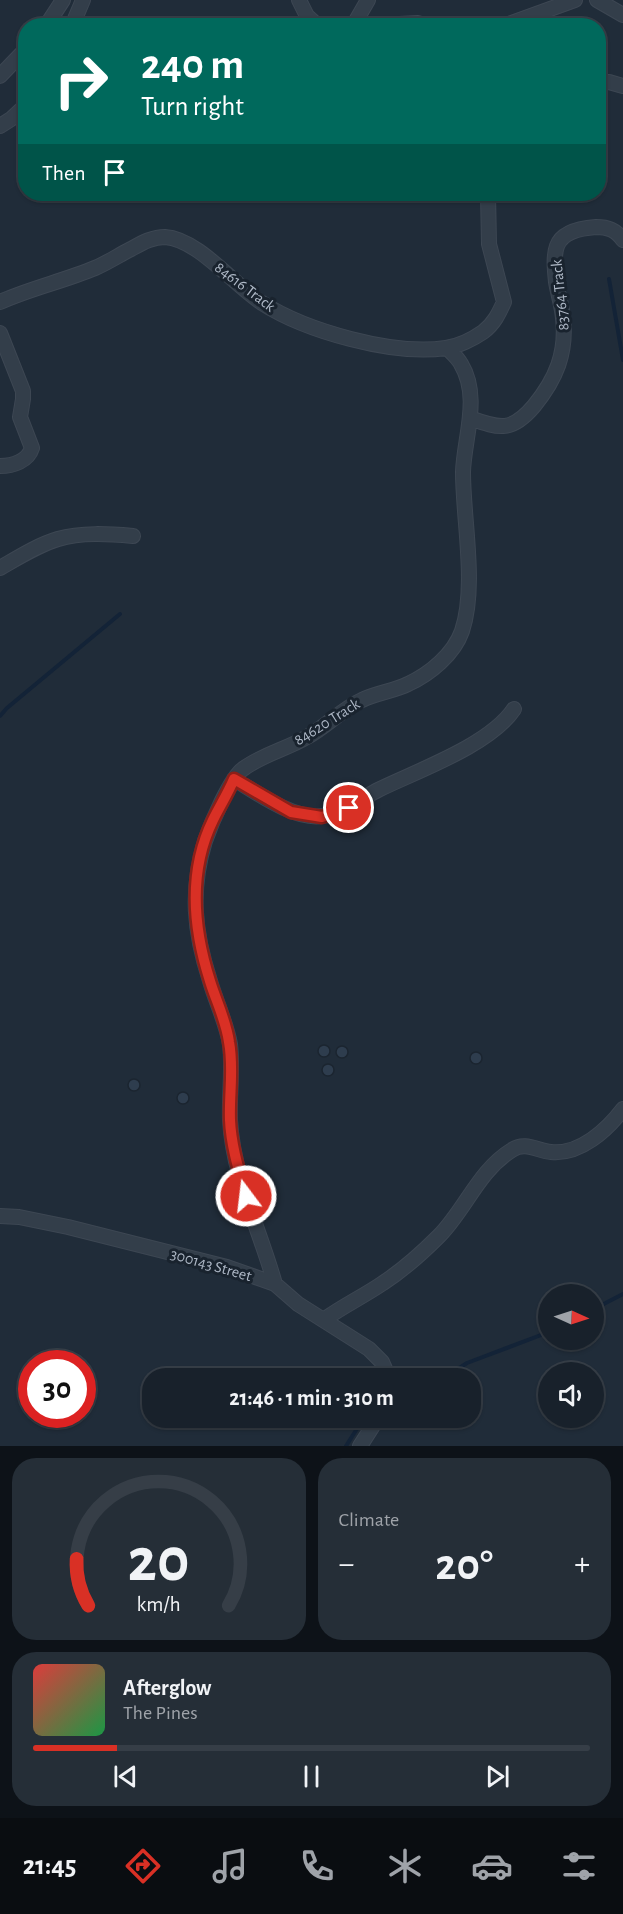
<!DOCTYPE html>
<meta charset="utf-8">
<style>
:root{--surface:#18212b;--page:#252e37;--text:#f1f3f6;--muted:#9fa3a9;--line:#363e47;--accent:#d93025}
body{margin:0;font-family:"Alegreya Sans",sans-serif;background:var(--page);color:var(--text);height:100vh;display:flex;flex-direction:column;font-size:22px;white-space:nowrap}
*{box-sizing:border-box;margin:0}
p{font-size:20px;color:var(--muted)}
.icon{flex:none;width:33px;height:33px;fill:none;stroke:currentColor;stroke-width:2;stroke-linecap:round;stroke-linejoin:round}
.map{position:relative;height:1446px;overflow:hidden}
.sheet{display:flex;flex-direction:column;gap:12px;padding:12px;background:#0d1218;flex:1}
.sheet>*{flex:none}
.guide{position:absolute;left:18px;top:18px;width:588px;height:183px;border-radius:24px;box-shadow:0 2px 4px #0004,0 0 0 2px var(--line);background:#00695c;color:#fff;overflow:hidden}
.needle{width:39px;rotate:93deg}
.buttons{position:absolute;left:538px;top:1284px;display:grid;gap:12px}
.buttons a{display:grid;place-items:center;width:66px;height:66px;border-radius:50%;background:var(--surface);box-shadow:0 2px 4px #0004,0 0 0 2px var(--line);font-size:30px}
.speed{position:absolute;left:18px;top:1350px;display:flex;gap:12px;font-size:30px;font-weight:700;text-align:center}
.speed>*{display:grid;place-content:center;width:78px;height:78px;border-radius:50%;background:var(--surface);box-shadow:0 2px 4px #0004,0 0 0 2px var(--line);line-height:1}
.speed .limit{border:9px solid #d22;background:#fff;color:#111}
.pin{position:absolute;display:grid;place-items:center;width:51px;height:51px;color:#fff;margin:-26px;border:3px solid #fff;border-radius:50%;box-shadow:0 2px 6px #0007}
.me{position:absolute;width:66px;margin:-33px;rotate:345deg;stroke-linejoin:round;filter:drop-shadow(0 0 4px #0008)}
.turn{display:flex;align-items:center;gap:21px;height:126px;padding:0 24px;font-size:27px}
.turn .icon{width:78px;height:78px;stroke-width:2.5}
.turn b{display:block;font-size:42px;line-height:51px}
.then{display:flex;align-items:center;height:57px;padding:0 24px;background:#0003;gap:12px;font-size:22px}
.big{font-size:45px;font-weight:600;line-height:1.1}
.sheet .tile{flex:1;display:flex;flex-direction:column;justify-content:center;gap:9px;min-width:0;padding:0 21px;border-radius:24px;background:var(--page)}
.sheet .dial{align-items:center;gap:0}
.dial svg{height:156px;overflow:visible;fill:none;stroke:var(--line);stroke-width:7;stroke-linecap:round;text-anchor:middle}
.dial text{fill:var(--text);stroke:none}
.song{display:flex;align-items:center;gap:18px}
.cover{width:72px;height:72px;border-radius:9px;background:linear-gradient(135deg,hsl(0 70% 55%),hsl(140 70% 35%))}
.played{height:6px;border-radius:3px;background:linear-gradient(90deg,var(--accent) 15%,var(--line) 15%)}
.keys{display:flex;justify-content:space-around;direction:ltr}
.heat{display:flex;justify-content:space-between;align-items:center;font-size:33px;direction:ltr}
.sheet .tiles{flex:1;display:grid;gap:12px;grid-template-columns:1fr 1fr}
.tile:last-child{grid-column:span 2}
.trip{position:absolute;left:142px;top:1368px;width:339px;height:60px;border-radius:24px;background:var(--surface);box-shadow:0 2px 4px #0004,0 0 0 2px var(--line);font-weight:600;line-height:60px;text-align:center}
.dock{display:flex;height:96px;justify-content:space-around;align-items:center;background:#0a0d11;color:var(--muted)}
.dock .icon{width:42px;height:42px}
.dock .current{color:var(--accent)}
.dock b{font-size:27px;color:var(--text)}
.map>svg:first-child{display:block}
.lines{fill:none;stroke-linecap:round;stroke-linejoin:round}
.stream{stroke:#132337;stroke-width:4}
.building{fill:#2e3d4e;stroke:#1b2530;stroke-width:1.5}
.minor-casing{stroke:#3d4753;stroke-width:16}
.minor{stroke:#333e4a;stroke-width:14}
.route-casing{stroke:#8d1f18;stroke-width:15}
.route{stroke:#d93025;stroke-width:10}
.labels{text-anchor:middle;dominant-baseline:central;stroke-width:6;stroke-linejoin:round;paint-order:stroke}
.street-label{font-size:16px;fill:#aeb8c6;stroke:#19232e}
</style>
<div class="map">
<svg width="623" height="1446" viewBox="0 0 623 1446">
<rect width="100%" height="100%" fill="#202c39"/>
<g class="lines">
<path class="stream" d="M 609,279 L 623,360
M 0,716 L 7,708 L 120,614
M 594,1309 L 623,1294
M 444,1378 L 467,1363 L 549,1332
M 346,1446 L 360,1424 L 360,1418"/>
</g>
<path class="building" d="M318 1051a6 6 0 1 1 12 0a6 6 0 1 1-12 0Z
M336 1052a6 6 0 1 1 12 0a6 6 0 1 1-12 0Z
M470 1058a6 6 0 1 1 12 0a6 6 0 1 1-12 0Z
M322 1070a6 6 0 1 1 12 0a6 6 0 1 1-12 0Z
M128 1085a6 6 0 1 1 12 0a6 6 0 1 1-12 0Z
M177 1098a6 6 0 1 1 12 0a6 6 0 1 1-12 0Z"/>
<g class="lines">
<g class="minor-casing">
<path id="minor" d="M 299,0 L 307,16 L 318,26
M 597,0 L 623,15
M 46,26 L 63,0
M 72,26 L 83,0
M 353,26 L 368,0
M 361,26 L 418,23 L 427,26
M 503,26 L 575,0
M 0,76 L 26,49
M 598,83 L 609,82 L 623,86
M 0,126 L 11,119 L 26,105
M 0,302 C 31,288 64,281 95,268 C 107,263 119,255 131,249 C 142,243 152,237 165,237 C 198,239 234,285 262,303 C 306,331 393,356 446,348 C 458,346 473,339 483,332 C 494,324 499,313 504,302 L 489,244 L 488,194
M 0,333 L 23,391 L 23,399 L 20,417 L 32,448 C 28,461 13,466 0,466
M 470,418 C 500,429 512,432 534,406 C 556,379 567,353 563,318 C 562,306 558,294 556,282 C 555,271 553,257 557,246 C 562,232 582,228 596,227 C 608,227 616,230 623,240
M 0,568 C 19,557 38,545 58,539 C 81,532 110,534 133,536
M 234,779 C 257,793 294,820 322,816 C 344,814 361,798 380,789 C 419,770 490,745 514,709
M 0,1216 L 19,1217 L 68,1227 L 227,1267 L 275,1284 L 298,1304 L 369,1349 L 382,1362 L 389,1378
M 275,1284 C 260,1230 233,1177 230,1120 C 229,1095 233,1070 230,1044 C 226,1022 216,1002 210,981 C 194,932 190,890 205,841 C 211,824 230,778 243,769 C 263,754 287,749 307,737 C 327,726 342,709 362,700 C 376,693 394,691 408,684 C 430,674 454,654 462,631 C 477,586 463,520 463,472 C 464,438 481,397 461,364 C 458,358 452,353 447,348
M 325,1319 C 343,1306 364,1296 383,1283 C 403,1270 422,1253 439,1236 C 465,1210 479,1170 512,1150 C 525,1141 538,1151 551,1152 C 580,1155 607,1130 623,1109
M 360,1446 L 378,1418"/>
</g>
<use href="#minor" class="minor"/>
</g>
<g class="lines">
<g class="route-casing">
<path id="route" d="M 246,1196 C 239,1171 231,1145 230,1120 C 229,1094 234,1068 229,1042 C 226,1020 216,1001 210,981 C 193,928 188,871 213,820 C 220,806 228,793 234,779 L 291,812 L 322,817 L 349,808"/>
</g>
<use href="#route" class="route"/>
</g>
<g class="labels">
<g class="street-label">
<text transform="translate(245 287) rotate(37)">84616 Track</text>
<text transform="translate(560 295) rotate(-96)">83764 Track</text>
<text transform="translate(327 722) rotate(-32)">84620 Track</text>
<text transform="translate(211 1265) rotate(16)">300143 Street</text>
</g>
</g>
</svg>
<div class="buttons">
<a><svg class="needle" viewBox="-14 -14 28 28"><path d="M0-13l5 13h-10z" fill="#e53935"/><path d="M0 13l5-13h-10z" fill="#9fa3a9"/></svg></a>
<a><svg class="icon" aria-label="sound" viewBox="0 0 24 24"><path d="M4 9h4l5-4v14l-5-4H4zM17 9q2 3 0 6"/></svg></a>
</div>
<div class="speed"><div class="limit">30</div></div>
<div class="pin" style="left:349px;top:808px;background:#d93025"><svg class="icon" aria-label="arrive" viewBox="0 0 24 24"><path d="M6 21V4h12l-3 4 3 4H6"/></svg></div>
<svg class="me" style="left:246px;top:1196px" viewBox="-20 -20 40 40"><circle r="17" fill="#d93025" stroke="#fff" stroke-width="3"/><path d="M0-11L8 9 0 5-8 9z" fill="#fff"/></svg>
<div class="trip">21:46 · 1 min · 310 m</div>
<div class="guide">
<div class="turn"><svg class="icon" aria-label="right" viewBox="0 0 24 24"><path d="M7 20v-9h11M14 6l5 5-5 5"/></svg><div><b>240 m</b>Turn right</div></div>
<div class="then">Then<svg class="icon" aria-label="arrive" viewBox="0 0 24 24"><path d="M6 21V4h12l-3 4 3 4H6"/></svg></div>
</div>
</div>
<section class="sheet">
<div class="tiles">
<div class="tile dial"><svg viewBox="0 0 100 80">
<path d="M14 69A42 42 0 1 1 86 69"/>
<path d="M14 69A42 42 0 0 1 8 45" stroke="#d93025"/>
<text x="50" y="56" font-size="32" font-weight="700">20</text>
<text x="50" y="72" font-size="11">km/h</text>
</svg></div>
<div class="tile"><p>Climate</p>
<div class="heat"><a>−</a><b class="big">20°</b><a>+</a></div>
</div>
<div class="tile">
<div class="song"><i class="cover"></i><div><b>Afterglow</b><p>The Pines</p></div></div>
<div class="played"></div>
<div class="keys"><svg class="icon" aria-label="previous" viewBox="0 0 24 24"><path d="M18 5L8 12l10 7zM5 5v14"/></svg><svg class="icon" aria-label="pause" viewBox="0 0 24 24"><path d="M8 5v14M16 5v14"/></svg><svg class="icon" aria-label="next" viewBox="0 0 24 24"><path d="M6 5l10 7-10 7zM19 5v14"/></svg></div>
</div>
</div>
</section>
<nav class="dock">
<b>21:45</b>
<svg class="icon current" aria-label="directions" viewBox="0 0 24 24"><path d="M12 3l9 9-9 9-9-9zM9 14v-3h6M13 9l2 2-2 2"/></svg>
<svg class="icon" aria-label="music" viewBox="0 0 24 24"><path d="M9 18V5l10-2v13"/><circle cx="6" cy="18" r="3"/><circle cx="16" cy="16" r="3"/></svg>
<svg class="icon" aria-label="phone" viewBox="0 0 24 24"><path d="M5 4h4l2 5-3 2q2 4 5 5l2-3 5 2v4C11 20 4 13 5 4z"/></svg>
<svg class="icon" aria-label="climate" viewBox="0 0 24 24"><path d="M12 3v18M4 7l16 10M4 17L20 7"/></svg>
<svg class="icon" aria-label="car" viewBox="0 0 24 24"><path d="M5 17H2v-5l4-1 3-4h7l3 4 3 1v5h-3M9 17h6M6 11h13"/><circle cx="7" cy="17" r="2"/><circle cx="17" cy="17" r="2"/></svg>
<svg class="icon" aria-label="filters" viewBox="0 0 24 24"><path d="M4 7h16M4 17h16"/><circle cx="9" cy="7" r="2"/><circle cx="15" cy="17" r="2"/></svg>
</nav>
